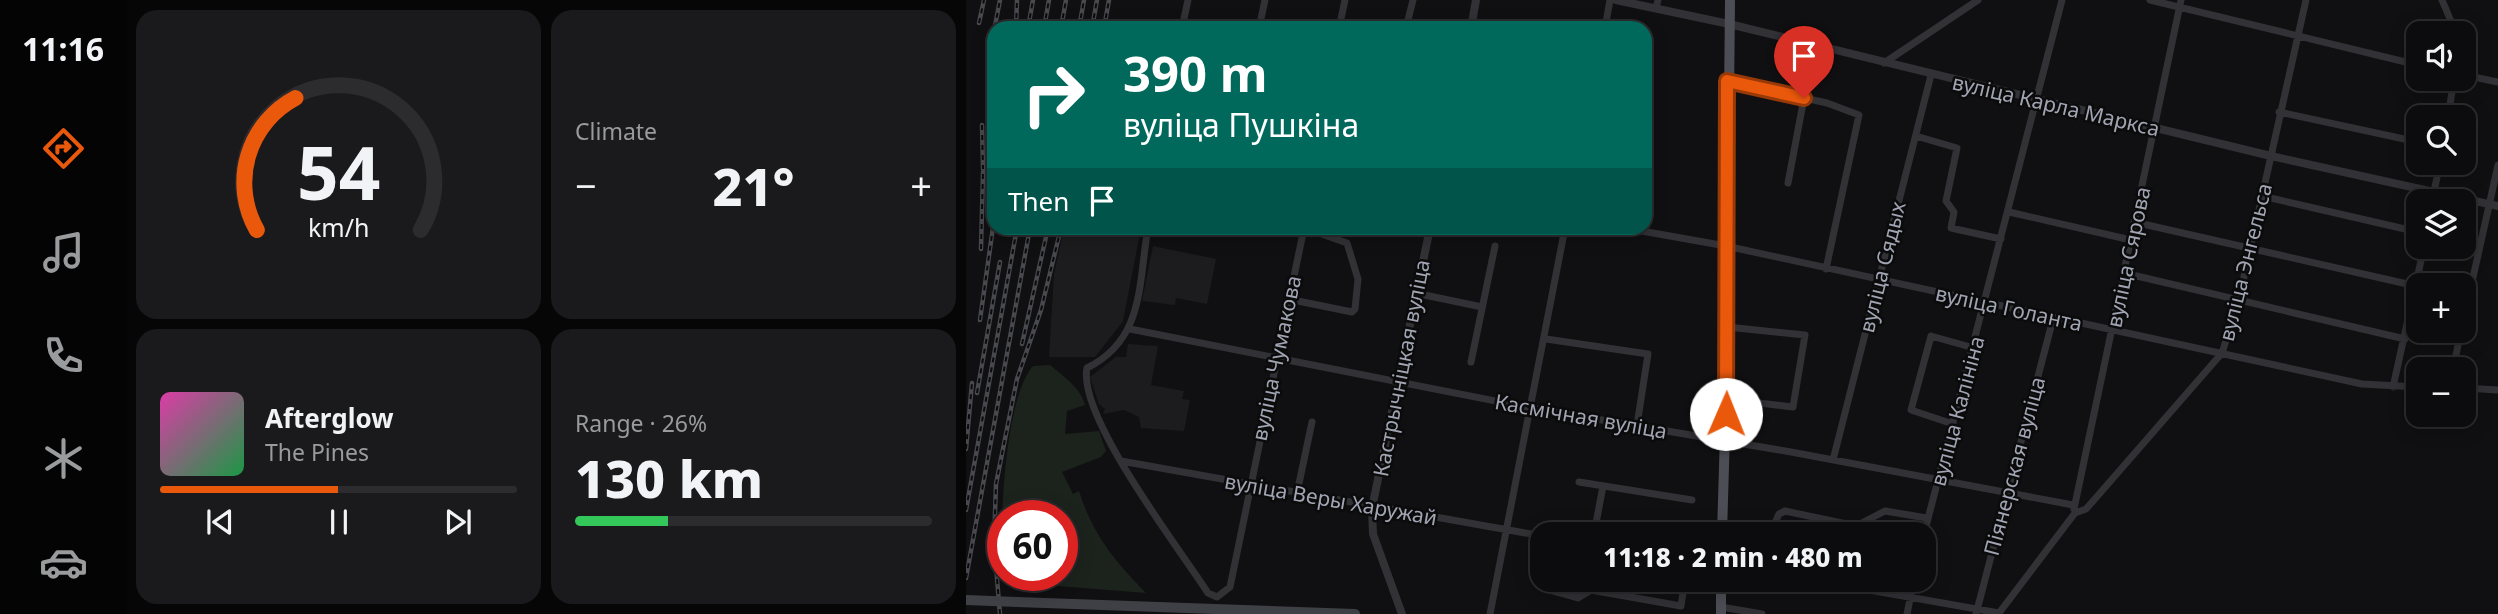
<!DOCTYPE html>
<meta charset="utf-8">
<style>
:root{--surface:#0c0b0d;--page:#1a191b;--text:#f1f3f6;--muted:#9a9b9d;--line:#2c2b2e;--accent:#ea580c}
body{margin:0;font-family:"Noto Sans",sans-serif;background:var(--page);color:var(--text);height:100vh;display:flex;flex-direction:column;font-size:26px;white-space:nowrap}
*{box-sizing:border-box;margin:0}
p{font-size:23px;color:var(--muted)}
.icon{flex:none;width:38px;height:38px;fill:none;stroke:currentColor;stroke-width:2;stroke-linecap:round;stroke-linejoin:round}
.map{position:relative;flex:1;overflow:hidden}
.details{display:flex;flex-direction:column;gap:10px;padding:10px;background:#070607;width:840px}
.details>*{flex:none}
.banner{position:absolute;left:21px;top:21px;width:665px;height:214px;border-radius:21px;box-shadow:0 4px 18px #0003,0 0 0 2px var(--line);background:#00695c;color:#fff;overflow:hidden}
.tools{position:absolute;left:1440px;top:21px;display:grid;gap:14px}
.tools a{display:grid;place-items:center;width:70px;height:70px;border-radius:14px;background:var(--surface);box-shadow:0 4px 18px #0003,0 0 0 2px var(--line);font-size:35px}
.speed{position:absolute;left:21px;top:500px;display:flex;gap:14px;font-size:35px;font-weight:700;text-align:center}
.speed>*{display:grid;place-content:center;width:91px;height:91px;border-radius:50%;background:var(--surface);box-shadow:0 4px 18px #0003,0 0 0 2px var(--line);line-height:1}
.speed .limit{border:10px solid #d22;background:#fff;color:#111}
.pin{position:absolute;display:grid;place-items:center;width:60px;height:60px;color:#fff;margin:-72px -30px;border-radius:50% 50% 50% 0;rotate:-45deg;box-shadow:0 0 7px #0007}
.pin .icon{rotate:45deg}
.me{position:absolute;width:77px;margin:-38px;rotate:1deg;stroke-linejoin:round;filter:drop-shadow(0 0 5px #0008)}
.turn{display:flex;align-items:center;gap:24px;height:147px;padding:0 21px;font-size:32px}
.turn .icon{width:91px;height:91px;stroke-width:2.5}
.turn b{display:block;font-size:49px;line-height:60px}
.then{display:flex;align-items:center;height:66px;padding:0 21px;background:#0003;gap:14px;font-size:26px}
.big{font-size:52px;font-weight:800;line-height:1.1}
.details .widget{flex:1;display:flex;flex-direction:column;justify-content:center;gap:10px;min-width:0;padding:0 24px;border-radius:21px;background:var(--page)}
.details .dial{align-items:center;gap:0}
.dial svg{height:182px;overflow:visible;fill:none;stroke:var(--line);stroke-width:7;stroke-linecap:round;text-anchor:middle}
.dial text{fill:var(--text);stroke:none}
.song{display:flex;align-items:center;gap:21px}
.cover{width:84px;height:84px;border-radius:10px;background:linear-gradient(135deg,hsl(320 70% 55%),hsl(140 70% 35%))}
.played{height:7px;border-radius:4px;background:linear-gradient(90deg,var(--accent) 50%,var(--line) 50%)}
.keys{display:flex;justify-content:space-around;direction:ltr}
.heat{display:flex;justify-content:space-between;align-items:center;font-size:38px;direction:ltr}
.charge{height:10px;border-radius:5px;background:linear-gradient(90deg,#34c759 26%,var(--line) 0)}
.details .tiles{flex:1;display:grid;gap:10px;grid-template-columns:repeat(2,1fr)}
.trip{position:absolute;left:564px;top:522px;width:406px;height:70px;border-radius:21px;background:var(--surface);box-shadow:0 4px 18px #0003,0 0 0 2px var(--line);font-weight:800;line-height:70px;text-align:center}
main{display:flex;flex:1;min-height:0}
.dock{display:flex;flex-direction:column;width:126px;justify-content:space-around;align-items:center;background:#050405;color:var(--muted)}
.dock .icon{width:49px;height:49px}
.dock .active{color:var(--accent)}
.dock b{font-size:32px;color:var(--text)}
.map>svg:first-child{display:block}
.built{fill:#1c1c1e}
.green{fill:#1c231d}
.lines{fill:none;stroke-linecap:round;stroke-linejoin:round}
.minor{stroke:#313136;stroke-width:7}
.tertiary{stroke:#313136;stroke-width:8}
.secondary{stroke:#3f4046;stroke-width:10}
.primary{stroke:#4d4e55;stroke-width:10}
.rail-casing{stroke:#48494f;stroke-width:4.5}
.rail{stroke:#0b0b0c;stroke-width:2;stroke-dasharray:5;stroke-linecap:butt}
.secondary-bridge{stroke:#3f4046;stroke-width:10}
.route-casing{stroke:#983908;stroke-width:18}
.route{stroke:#ea580c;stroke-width:12}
.labels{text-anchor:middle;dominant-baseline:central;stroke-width:5;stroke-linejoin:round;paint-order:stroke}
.street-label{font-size:21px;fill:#a1a4b2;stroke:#0b0b0c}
</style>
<main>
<nav class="dock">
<b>11:16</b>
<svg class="icon active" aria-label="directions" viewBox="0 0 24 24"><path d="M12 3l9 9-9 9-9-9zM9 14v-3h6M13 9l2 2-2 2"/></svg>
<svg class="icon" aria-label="music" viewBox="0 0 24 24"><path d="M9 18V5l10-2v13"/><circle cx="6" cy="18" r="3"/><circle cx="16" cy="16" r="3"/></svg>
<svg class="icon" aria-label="phone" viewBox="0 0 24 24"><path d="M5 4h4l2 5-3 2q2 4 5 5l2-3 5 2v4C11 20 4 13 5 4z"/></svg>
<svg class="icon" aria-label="climate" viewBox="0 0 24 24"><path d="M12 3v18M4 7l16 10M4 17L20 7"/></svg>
<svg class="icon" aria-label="car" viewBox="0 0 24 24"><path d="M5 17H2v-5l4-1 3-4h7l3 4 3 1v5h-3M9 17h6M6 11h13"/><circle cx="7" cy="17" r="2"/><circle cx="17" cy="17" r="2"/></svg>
</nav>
<section class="details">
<div class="tiles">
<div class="widget dial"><svg viewBox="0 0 100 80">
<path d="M14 69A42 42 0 1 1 86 69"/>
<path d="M14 69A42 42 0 0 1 31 11" stroke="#ea580c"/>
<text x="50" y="56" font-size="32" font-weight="700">54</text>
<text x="50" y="72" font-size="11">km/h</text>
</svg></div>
<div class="widget"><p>Climate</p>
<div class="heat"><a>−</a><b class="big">21°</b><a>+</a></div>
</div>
<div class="widget">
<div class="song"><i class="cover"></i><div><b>Afterglow</b><p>The Pines</p></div></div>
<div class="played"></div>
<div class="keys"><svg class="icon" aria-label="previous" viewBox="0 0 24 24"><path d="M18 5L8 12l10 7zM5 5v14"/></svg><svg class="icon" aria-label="pause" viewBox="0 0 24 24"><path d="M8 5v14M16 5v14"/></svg><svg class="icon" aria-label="next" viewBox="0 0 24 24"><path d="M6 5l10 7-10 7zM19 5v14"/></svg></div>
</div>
<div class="widget"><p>Range · 26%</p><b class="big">130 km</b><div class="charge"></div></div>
</div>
</section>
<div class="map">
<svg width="1532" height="614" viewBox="0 0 1532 614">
<rect width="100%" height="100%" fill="#100f11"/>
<path class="built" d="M 98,228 L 175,228 L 157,321 L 129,357 L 83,357 L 88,274 Z
M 187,246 L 250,259 L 241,304 L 210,298 L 209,305 L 176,301 Z
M 162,344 L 192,346 L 185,385 L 218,391 L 216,399 L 224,400 L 218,431 L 175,428 L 173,417 L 158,410 L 137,414 L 139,409 L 133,404 L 124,377 L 150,357 L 160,357 Z"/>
<path class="green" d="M 84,365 C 97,376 115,388 119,405 L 101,411 L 99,434 L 133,431 L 140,451 L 135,457 L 96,472 L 107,494 L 113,491 C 127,535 148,560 180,593 L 54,583 L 38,577 L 96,576 L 96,516 L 37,516 L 36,570 C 34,525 38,399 67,366 Z"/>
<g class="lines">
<path class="minor" d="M 1184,0 L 1452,65
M 1476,0 L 1490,33
M 690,8 L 692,0
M 216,28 L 222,0
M 293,28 L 299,0
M 373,28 L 379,0
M 440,28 L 447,0
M 639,28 L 644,0
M 918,63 L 1012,0
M 1498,75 L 1532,82
M 761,81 L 861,103 L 893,115 L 860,269
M 1313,112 L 1452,142
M 1482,117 L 1488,79
M 950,136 L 991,148 L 980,201 L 988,212 L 985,228 L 1035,239
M 822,183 L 838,98
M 1296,196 L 1452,232
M 1466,201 L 1474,163
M 1043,212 L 1165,240
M 1168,222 L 1450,286
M 182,228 C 172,284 179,339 121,368 C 111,416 213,548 242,593 L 251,597 L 264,587 L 338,228
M 659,228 L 760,246 L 1396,384 L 1452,387
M 1158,273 L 1439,339
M 449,293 L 516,307
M 322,299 L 386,312 L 389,309 L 392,279 L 381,243 L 339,228
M 1498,318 L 1532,165
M 164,329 L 565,408 L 825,452 L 1107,505
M 580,339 L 682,354 L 671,425
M 505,362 L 529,246
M 1487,369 L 1495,331
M 1427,387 L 1458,247
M 1498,388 L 1532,390
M 760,399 L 827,407 L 839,335 L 761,327
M 987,424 L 945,410 L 965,336 L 1008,348
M 867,460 L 965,75
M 155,461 L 576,536
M 613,482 L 726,500
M 331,493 L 346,422
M 1108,509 L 1215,0
M 756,523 L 801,527 L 808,525 L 813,514 L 819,511 L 890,526 L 919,511 L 961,518
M 628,534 L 637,486
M 957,538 L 1096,0
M 585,579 L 583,590 L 612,598 L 625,590 L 715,606 L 719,579
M 841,579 L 1033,613 L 1109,513 L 1120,509 L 1128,500 L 1256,353 L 1273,299 L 1340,0
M 755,607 L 796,614
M 524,614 L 599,228
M 941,614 L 948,579
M 1010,614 L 1087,319"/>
<path class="tertiary" d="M 650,0 L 763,24 L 1305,156 L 1532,206
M 505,28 L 510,0
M 436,614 L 407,534 L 406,508 L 464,228"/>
<path class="secondary" d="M 51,602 L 389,614"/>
<path class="primary" d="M 756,534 L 760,399 L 764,0
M 755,579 L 755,614"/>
<g class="rail-casing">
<path id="rail" d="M 13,23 L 18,0
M 50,28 L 51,0
M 62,28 L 67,0
M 78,28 L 83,0
M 95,28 L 100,0
M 113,28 L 118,0
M 126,28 L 131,0
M 138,28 L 143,0
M 23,57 L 34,0
M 16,125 L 17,169
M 22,181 L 28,140
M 15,249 L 17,172
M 14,320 L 28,220
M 56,344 L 82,228
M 11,393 L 34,262
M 0,449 L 6,383
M 0,510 L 51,228
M 0,578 L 64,228
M 34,614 L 28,544 L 30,484 L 51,379 L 75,310 L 95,228"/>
</g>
<use href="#rail" class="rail"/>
<path class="secondary-bridge" d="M 0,600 L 51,602"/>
</g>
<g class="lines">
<g class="route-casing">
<path id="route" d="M 760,414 L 761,81 L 838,98"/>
</g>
<use href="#route" class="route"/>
</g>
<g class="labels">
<g class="street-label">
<text transform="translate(1090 105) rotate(13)">вуліца Карла Маркса</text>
<text transform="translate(1162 257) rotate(-78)">вуліца Сярова</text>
<text transform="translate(1279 262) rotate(-76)">вуліца Энгельса</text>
<text transform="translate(916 267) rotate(-76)">вуліца Сядых</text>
<text transform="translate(1043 308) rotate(12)">вуліца Голанта</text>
<text transform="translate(310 358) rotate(-78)">вуліца Чумакова</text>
<text transform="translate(435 368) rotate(-79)">Кастрычніцкая вуліца</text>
<text transform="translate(991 411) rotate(-75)">вуліца Калініна</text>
<text transform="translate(615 416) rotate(10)">Касмічная вуліца</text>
<text transform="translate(1048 466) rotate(-75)">Піянерская вуліца</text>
<text transform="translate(365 499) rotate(10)">вуліца Веры Харужай</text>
</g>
</g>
</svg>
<div class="tools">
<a><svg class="icon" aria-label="sound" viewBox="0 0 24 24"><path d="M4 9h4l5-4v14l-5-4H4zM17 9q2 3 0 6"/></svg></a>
<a><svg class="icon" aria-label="search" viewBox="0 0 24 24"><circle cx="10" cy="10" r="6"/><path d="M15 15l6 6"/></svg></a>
<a><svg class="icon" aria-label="layers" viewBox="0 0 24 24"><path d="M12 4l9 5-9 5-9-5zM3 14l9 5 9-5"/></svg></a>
<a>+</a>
<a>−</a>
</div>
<div class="speed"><div class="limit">60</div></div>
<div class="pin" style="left:838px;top:98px;background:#d93025"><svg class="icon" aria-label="arrive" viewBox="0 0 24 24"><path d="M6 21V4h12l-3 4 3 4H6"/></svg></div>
<svg class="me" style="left:760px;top:414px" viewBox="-20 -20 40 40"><circle r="19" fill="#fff"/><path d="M0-13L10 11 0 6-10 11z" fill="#ea580c"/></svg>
<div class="trip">11:18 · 2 min · 480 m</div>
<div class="banner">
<div class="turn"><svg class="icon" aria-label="right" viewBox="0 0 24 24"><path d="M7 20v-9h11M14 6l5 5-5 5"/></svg><div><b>390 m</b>вуліца Пушкіна</div></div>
<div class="then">Then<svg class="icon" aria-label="arrive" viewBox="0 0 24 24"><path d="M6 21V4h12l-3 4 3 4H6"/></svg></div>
</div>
</div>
</main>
